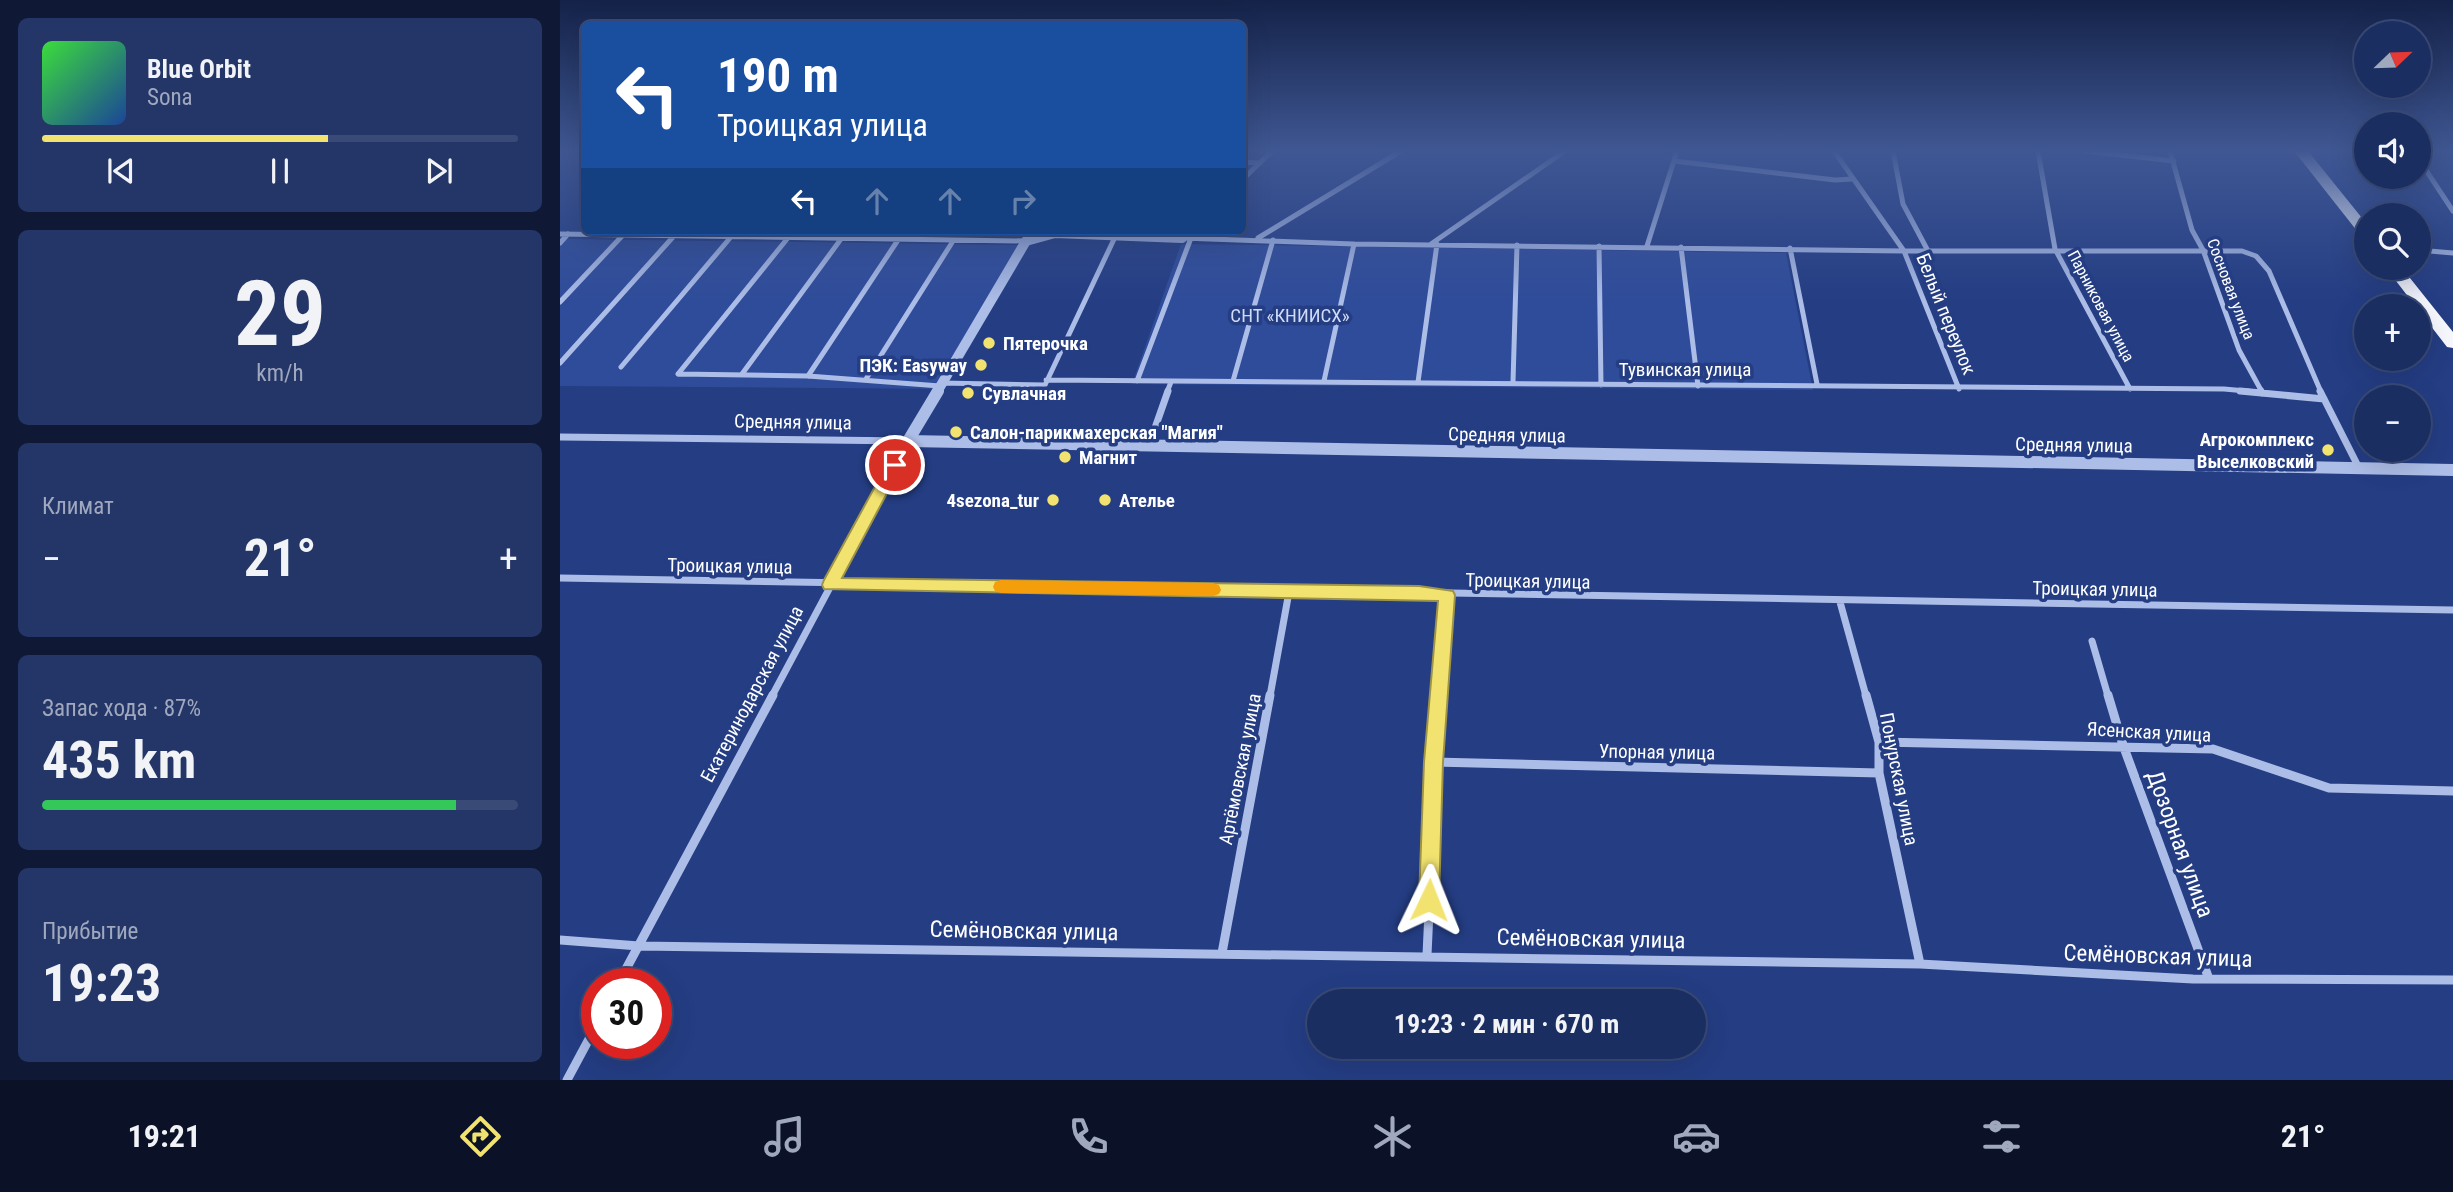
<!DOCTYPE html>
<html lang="ru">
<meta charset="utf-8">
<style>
:root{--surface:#1b2e62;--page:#243668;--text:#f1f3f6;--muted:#a0a8be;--line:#394a77;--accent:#f2e370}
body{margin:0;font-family:"Roboto Condensed",sans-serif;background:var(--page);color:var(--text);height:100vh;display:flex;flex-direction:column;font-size:26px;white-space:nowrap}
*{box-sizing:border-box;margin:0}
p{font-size:23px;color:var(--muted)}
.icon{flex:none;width:38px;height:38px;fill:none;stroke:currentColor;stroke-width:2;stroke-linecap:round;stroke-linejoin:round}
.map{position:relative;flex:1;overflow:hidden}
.side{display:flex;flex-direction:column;gap:18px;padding:18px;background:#0f1936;width:560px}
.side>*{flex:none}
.guide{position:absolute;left:21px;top:21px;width:665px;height:214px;border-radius:10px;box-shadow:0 7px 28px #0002,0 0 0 2px var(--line);background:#1a4fa0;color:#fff;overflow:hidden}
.needle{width:46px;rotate:67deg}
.controls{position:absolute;left:1794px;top:21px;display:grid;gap:14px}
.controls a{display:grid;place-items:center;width:77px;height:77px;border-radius:50%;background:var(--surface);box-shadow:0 7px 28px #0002,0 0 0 2px var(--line);font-size:35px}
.speed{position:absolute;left:21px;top:968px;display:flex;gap:14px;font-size:35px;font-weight:700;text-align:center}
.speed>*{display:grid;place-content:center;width:91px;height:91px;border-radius:50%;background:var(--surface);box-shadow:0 7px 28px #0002,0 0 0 2px var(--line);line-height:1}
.speed .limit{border:10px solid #d22;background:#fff;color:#111}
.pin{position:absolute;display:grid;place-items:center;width:60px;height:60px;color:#fff;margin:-30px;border:4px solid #fff;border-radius:50%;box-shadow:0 2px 7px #0007}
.me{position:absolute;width:77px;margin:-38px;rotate:2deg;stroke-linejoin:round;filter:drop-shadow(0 0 5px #0008)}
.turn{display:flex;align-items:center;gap:24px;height:147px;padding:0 21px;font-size:32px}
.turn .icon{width:91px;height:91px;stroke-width:2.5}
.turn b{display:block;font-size:49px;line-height:60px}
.lanes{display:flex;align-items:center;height:66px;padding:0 21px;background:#0003;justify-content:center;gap:35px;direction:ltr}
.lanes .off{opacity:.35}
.big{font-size:52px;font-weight:700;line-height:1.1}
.side .tile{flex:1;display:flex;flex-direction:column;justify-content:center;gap:10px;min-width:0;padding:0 24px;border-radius:10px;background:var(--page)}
.side .dial{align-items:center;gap:0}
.dial b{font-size:91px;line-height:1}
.song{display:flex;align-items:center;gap:21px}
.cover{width:84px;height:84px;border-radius:10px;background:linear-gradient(135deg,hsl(120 70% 55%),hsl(220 70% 35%))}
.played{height:7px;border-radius:4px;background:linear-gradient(90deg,var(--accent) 60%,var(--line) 60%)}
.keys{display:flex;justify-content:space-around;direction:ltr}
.heat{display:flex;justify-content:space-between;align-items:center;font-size:38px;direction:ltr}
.charge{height:10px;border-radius:5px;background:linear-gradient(90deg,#34c759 87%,var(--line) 0)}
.trip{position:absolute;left:747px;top:989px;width:399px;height:70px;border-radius:35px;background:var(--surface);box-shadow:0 7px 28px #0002,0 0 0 2px var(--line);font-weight:700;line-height:70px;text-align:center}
.tabs{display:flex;height:112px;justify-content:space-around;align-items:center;background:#0b1227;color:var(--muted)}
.tabs .icon{width:49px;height:49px}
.tabs .active{color:var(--accent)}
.tabs b{font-size:32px;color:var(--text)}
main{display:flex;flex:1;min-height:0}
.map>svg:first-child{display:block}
.green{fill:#2f4c9a}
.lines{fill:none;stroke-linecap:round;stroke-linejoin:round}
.minor-far2{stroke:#acbde7;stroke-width:5}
.minor-far1{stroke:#acbde7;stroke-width:7}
.minor{stroke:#acbde7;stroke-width:9}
.tertiary-far1{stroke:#acbde7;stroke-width:10}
.tertiary{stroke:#acbde7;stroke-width:12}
.trunk{fill:#f6f8fe;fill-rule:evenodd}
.route{fill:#f2e370;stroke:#9d9449;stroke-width:2}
.slow{fill:#f59e0b}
.poi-dot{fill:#f2e370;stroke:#243d83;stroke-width:2.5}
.labels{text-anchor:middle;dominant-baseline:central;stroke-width:7;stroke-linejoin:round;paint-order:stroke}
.far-street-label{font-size:16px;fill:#fff;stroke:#243d83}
.street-label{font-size:19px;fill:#fff;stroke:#243d83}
.park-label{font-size:19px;fill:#d0dbf6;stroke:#243d83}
.poi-label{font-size:19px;font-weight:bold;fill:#fff;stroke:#243d83;text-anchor:start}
.near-street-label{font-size:23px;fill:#fff;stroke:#243d83}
</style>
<main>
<section class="side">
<div class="tile">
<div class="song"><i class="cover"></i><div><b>Blue Orbit</b><p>Sona</p></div></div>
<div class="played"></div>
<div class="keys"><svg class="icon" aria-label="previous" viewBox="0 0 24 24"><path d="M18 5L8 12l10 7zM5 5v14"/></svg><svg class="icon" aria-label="pause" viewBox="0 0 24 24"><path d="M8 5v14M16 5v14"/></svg><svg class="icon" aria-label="next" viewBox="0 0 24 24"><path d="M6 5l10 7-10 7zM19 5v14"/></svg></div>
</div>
<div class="tile dial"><b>29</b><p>km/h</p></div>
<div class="tile"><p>Климат</p>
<div class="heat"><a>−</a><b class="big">21°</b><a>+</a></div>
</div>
<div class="tile"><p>Запас хода · 87%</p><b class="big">435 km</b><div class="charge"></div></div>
<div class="tile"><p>Прибытие</p><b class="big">19:23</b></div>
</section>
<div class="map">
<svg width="1893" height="1080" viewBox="0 0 1893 1080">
<rect width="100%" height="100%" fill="#243d83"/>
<path class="green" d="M 0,239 L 466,245 L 384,389 L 0,386 Z
M 621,244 L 1226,253 L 1253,390 L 572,384 Z"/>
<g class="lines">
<path class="minor-far2" d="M 1274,151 L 1344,251 L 1399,389
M 1333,151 L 1343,204 L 1368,251
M 1478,151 L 1495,249 L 1570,389
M 1525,151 L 1614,161
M 1610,151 L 1632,230 L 1643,250 L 1679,350 L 1702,392
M 1858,158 L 1893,211
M 1114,161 L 1275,180 L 1292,179
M 682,162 L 700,163
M 682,180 L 712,151
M 0,234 L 466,241 L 470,231
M 622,238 L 794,244 L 1344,251 L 1682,251 L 1696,256 L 1709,271 L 1761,392
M 698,238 L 841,151
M 0,243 L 8,234
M 871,244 L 1005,151
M 1039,246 L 1041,385
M 1087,246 L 1117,151
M 1121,247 L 1138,386
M 1230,248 L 1257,384
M 1858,250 L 1893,253
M 0,302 L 63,235
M 0,363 L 113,237
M 61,367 L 170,238
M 118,374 L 248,376 L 380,386
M 118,374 L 227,239
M 182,374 L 281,239
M 248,376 L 338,240
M 306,379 L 393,241
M 486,380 L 1664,389 L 1697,392
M 577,381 L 631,238
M 673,381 L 713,240
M 764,381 L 794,244
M 858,382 L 877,244
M 953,382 L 957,245
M 382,383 L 485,385 L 556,235
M 607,392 L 611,382"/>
<path class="minor-far1" d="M 1680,391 L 1764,399
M 1701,391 L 1702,393
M 1760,391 L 1799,468
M 0,437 L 348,441 L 212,696
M 589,445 L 608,391
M 0,578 L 1893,610
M 1280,602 L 1306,696
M 1532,641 L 1548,696
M 710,696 L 729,592
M 879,696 L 887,595"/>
<path class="minor" d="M 1306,695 L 1319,742 L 1319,773 L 1360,964
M 1548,695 L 1563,745 L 1649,979
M 1319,742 L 1653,749 L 1769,788 L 1893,791
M 874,762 L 1319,773
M 0,940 L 79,946 L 1360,964 L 1633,979 L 1893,980
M 662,953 L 710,695
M 867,955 L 879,695
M 58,984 L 213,695
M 7,1080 L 37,1024"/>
<path class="tertiary-far1" d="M 377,392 L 466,241 L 495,233 L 622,238"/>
<path class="tertiary" d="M 378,391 L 348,441 L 1893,470"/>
<path class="trunk" d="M 1734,151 L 1748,151 L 1806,223 L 1806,237 L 1801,236 Z
M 1826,268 L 1842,268 L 1893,332 L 1893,348 L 1887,347 Z"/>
</g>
<linearGradient id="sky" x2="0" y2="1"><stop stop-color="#142248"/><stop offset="0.5" stop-color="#3f5793"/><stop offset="1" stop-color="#3f5793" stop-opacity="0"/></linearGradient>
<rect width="1893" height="302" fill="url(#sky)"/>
<path class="route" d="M 335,459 L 342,465 L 282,578 L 859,586 L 893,591 L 895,595 L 883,762 L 879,900 L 876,907 L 869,910 L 862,907 L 859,900 L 864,762 L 878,601 L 264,589 L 262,585 L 264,580 L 329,461 Z"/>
<path class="slow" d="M 441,580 L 653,583 L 659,585 L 661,590 L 659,594 L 653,596 L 441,593 L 435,591 L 433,587 L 435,582 Z"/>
<g class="poi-dot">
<circle cx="429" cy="343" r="7"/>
<circle cx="421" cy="365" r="7"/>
<circle cx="408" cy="393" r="7"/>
<circle cx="396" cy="432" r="7"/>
<circle cx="1768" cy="450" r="7"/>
<circle cx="505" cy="457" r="7"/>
<circle cx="493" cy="500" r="7"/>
<circle cx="545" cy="500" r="7"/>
</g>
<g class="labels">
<g class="far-street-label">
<text transform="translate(1671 289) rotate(69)">Сосновая улица</text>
<text transform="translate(1541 306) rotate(62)">Парниковая улица</text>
</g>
<g class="street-label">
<text transform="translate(1386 314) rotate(68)">Белый переулок</text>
<text x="1125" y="369">Тувинская улица</text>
<text transform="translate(233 422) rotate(1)">Средняя улица</text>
<text transform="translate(947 435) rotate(1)">Средняя улица</text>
<text transform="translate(1514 445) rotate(1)">Средняя улица</text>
<text transform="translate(170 566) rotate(1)">Троицкая улица</text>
<text transform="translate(968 581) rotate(1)">Троицкая улица</text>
<text transform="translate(1535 589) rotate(1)">Троицкая улица</text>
<text transform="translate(192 694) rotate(-62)">Екатеринодарская улица</text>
<text transform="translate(1589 732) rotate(3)">Ясенская улица</text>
<text transform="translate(1097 752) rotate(1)">Упорная улица</text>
<text transform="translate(680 769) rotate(-79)">Артёмовская улица</text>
<text transform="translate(1339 779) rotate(79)">Понурская улица</text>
</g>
<g class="park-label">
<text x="730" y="315">СНТ «КНИИСХ»</text>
</g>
<g class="poi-label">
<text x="443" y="343">Пятерочка</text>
<text x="407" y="365" text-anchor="end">ПЭК: Easyway</text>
<text x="422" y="393">Сувлачная</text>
<text x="410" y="432">Салон-парикмахерская "Магия"</text>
<text x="1754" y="439" text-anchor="end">Агрокомплекс<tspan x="1754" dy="22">Выселковский</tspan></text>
<text x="519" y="457">Магнит</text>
<text x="479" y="500" text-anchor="end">4sezona_tur</text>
<text x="559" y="500">Ателье</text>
</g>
<g class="near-street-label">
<text transform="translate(1620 844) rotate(70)">Дозорная улица</text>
<text transform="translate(464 931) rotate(1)">Семёновская улица</text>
<text transform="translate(1031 939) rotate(1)">Семёновская улица</text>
<text transform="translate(1598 956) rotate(2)">Семёновская улица</text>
</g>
</g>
</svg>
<div class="controls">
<a><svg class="needle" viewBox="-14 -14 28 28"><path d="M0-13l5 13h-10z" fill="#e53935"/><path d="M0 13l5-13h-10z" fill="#a0a8be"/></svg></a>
<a><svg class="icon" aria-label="sound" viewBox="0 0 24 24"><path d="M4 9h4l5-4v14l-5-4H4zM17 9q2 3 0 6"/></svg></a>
<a><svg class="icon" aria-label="search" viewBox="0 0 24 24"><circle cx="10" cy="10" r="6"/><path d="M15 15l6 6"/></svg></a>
<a>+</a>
<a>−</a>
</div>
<div class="speed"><div class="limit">30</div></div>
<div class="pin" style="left:335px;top:465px;background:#d93025"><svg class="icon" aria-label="arrive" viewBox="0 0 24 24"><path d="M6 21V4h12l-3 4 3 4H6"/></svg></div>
<svg class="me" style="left:869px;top:900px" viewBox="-20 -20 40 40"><path d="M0-17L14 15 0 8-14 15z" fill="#f2e370" stroke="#fff" stroke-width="4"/></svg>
<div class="trip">19:23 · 2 мин · 670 m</div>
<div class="guide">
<div class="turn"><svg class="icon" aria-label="left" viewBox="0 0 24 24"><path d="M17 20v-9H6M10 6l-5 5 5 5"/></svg><div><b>190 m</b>Троицкая улица</div></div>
<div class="lanes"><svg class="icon" aria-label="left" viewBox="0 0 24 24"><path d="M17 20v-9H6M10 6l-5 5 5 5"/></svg><svg class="icon off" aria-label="ahead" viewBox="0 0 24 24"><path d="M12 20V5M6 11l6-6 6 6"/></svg><svg class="icon off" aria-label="ahead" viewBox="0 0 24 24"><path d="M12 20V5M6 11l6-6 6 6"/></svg><svg class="icon off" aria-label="right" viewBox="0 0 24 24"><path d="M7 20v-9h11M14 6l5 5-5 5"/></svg></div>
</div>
</div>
</main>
<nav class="tabs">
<b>19:21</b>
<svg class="icon active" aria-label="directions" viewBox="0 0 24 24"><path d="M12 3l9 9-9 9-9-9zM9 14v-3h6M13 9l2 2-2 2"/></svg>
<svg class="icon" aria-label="music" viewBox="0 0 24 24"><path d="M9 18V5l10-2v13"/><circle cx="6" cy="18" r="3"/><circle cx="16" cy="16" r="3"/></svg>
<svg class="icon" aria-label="phone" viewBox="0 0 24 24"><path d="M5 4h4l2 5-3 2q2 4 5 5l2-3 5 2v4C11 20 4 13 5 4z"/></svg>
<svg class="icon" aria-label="climate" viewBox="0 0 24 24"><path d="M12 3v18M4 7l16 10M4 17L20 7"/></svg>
<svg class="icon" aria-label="car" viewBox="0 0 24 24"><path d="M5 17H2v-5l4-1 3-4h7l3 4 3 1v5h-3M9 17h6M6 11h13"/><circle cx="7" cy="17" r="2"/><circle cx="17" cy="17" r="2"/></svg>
<svg class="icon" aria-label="filters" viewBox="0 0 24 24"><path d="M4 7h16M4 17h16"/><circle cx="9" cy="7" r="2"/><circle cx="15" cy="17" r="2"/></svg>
<b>21°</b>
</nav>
